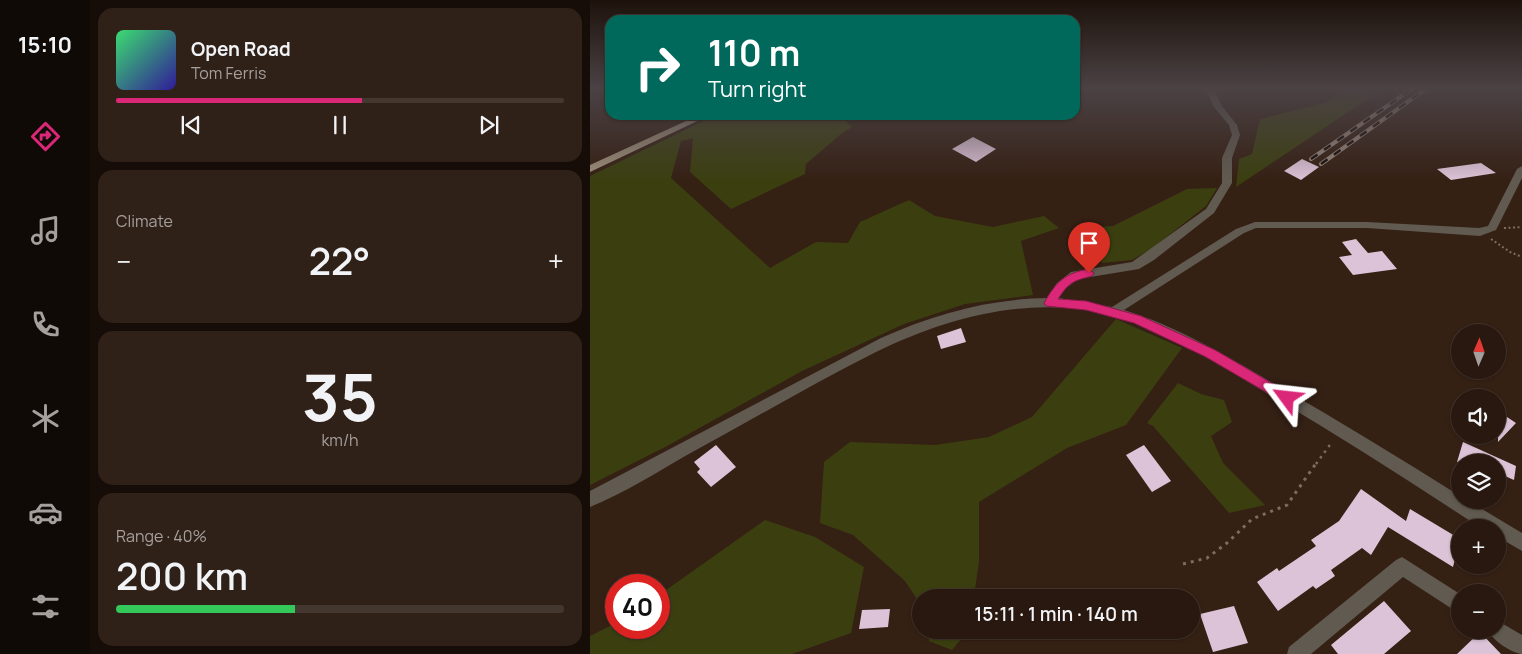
<!DOCTYPE html>
<meta charset="utf-8">
<style>
:root{--surface:#28180f;--page:#302118;--text:#f1f3f6;--muted:#a5a09e;--line:#44372f;--accent:#db2777}
body{margin:0;font-family:Manrope,sans-serif;background:var(--page);color:var(--text);height:100vh;display:flex;flex-direction:column;font-size:19px;white-space:nowrap}
*{box-sizing:border-box;margin:0}
p{font-size:16px;color:var(--muted)}
.icon{flex:none;width:28px;height:28px;fill:none;stroke:currentColor;stroke-width:2;stroke-linecap:round;stroke-linejoin:round}
.map{position:relative;flex:1;overflow:hidden}
.details{display:flex;flex-direction:column;gap:8px;padding:8px;background:#160d08;width:500px}
.details>*{flex:none}
.hud{position:absolute;left:15px;top:15px;width:475px;height:105px;border-radius:15px;box-shadow:0 1px 4px #0004,0 0 0 1px var(--line);background:#00695c;color:#fff;overflow:hidden}
.needle{width:32px;rotate:2deg}
.controls{position:absolute;left:861px;top:324px;display:grid;gap:10px}
.controls a{display:grid;place-items:center;width:55px;height:55px;border-radius:50%;background:var(--surface);box-shadow:0 1px 4px #0004,0 0 0 1px var(--line);font-size:25px}
.speed{position:absolute;left:15px;top:574px;display:flex;gap:10px;font-size:25px;font-weight:700;text-align:center}
.speed>*{display:grid;place-content:center;width:65px;height:65px;border-radius:50%;background:var(--surface);box-shadow:0 1px 4px #0004,0 0 0 1px var(--line);line-height:1}
.speed .limit{border:8px solid #d22;background:#fff;color:#111}
.pin{position:absolute;display:grid;place-items:center;width:42px;height:42px;color:#fff;margin:-51px -21px;border-radius:50% 50% 50% 0;rotate:-45deg;box-shadow:0 0 5px #0007}
.pin .icon{rotate:45deg}
.me{position:absolute;width:55px;margin:-28px;rotate:300deg;stroke-linejoin:round;filter:drop-shadow(0 0 4px #0008)}
.turn{display:flex;align-items:center;gap:18px;height:105px;padding:0 20px;font-size:22px}
.turn .icon{width:65px;height:65px;stroke-width:2.5}
.turn b{display:block;font-size:35px;line-height:42px}
.big{font-size:38px;font-weight:600;line-height:1.1}
.details .card{flex:1;display:flex;flex-direction:column;justify-content:center;gap:8px;min-width:0;padding:0 18px;border-radius:15px;background:var(--page)}
.details .dial{align-items:center;gap:0}
.dial b{font-size:65px;line-height:1}
.song{display:flex;align-items:center;gap:15px}
.cover{width:60px;height:60px;border-radius:8px;background:linear-gradient(135deg,hsl(140 70% 55%),hsl(250 70% 35%))}
.played{height:5px;border-radius:2px;background:linear-gradient(90deg,var(--accent) 55%,var(--line) 55%)}
.keys{display:flex;justify-content:space-around;direction:ltr}
.heat{display:flex;justify-content:space-between;align-items:center;font-size:28px;direction:ltr}
.charge{height:8px;border-radius:4px;background:linear-gradient(90deg,#34c759 40%,var(--line) 0)}
.trip{position:absolute;left:322px;top:589px;width:288px;height:50px;border-radius:25px;background:var(--surface);box-shadow:0 1px 4px #0004,0 0 0 1px var(--line);font-weight:600;line-height:50px;text-align:center}
main{display:flex;flex:1;min-height:0}
.dock{display:flex;flex-direction:column;width:90px;justify-content:space-around;align-items:center;background:#100a06;color:var(--muted)}
.dock .icon{width:35px;height:35px}
.dock .current{color:var(--accent)}
.dock b{font-size:22px;color:var(--text)}
.map>svg:first-child{display:block}
.green{fill:#3b3f10}
.building{fill:#dcc3d7}
.lines{fill:none;stroke-linecap:round;stroke-linejoin:round}
.path-far2{stroke:#7e6b61;stroke-width:2;stroke-dasharray:2 2.5;stroke-linecap:butt}
.path-far1{stroke:#7e6b61;stroke-width:2.5;stroke-dasharray:2.5 4.5;stroke-linecap:butt}
.path{stroke:#7e6b61;stroke-width:3;stroke-dasharray:3 5;stroke-linecap:butt}
.minor{fill:#605a50;fill-rule:evenodd}
.major{fill:#9b8d79;fill-rule:evenodd}
.rail-casing{stroke:#98867d;stroke-width:4}
.rail{stroke:#160c07;stroke-width:2.5;stroke-dasharray:8;stroke-linecap:butt}
.route{fill:#db2777;stroke:#8e194d}
</style>
<main>
<nav class="dock">
<b>15:10</b>
<svg class="icon current" aria-label="directions" viewBox="0 0 24 24"><path d="M12 3l9 9-9 9-9-9zM9 14v-3h6M13 9l2 2-2 2"/></svg>
<svg class="icon" aria-label="music" viewBox="0 0 24 24"><path d="M9 18V5l10-2v13"/><circle cx="6" cy="18" r="3"/><circle cx="16" cy="16" r="3"/></svg>
<svg class="icon" aria-label="phone" viewBox="0 0 24 24"><path d="M5 4h4l2 5-3 2q2 4 5 5l2-3 5 2v4C11 20 4 13 5 4z"/></svg>
<svg class="icon" aria-label="climate" viewBox="0 0 24 24"><path d="M12 3v18M4 7l16 10M4 17L20 7"/></svg>
<svg class="icon" aria-label="car" viewBox="0 0 24 24"><path d="M5 17H2v-5l4-1 3-4h7l3 4 3 1v5h-3M9 17h6M6 11h13"/><circle cx="7" cy="17" r="2"/><circle cx="17" cy="17" r="2"/></svg>
<svg class="icon" aria-label="filters" viewBox="0 0 24 24"><path d="M4 7h16M4 17h16"/><circle cx="9" cy="7" r="2"/><circle cx="15" cy="17" r="2"/></svg>
</nav>
<section class="details">
<div class="card">
<div class="song"><i class="cover"></i><div><b>Open Road</b><p>Tom Ferris</p></div></div>
<div class="played"></div>
<div class="keys"><svg class="icon" aria-label="previous" viewBox="0 0 24 24"><path d="M18 5L8 12l10 7zM5 5v14"/></svg><svg class="icon" aria-label="pause" viewBox="0 0 24 24"><path d="M8 5v14M16 5v14"/></svg><svg class="icon" aria-label="next" viewBox="0 0 24 24"><path d="M6 5l10 7-10 7zM19 5v14"/></svg></div>
</div>
<div class="card"><p>Climate</p>
<div class="heat"><a>−</a><b class="big">22°</b><a>+</a></div>
</div>
<div class="card dial"><b>35</b><p>km/h</p></div>
<div class="card"><p>Range · 40%</p><b class="big">200 km</b><div class="charge"></div></div>
</section>
<div class="map">
<svg width="932" height="654" viewBox="0 0 932 654">
<rect width="100%" height="100%" fill="#352014"/>
<path class="green" d="M 754,88 L 794,88 L 646,187 L 649,159 L 662,154 L 670,119 L 738,102 Z
M 126,115 L 252,115 L 252,118 L 262,127 L 251,134 L 216,164 L 215,174 L 141,209 L 100,172 L 103,138 L 91,141 L 81,178 L 180,268 L 226,242 L 258,243 L 270,222 L 319,200 L 345,216 L 403,227 L 454,216 L 469,228 L 431,241 L 443,295 L 375,304 L 314,324 L 212,371 L 77,446 L 0,485 L 0,176 Z
M 627,188 L 616,206 L 561,249 L 542,260 L 512,263 L 500,237 L 508,227 L 523,226 L 597,189 Z
M 526,319 L 592,348 L 536,425 L 477,448 L 389,502 L 389,561 L 384,597 L 331,598 L 331,605 L 315,581 L 263,535 L 230,523 L 234,462 L 260,442 L 345,445 L 399,437 L 442,417 Z
M 588,383 L 611,394 L 634,400 L 642,422 L 621,436 L 633,463 L 675,505 L 639,513 L 563,426 L 557,423 Z
M 175,520 L 225,537 L 274,567 L 261,633 L 202,654 L 0,654 L 0,636 L 26,623 L 26,628 L 69,628 L 69,595 Z
M 338,630 L 379,630 L 362,650 L 339,641 Z"/>
<path class="building" d="M 383,137 L 406,149 L 386,162 L 362,149 Z
M 712,159 L 729,167 L 711,180 L 694,171 Z
M 891,163 L 906,173 L 861,180 L 847,169 Z
M 766,239 L 778,253 L 792,251 L 807,269 L 763,275 L 749,257 L 762,255 L 752,242 Z
M 371,328 L 376,342 L 351,349 L 347,336 Z
M 908,411 L 926,423 L 908,442 Z
M 873,442 L 926,466 L 924,480 L 908,473 L 908,462 L 867,462 Z
M 126,445 L 146,467 L 121,487 L 107,472 L 110,469 L 104,462 Z
M 554,445 L 581,481 L 562,492 L 536,455 Z
M 771,489 L 816,521 L 820,509 L 870,539 L 863,567 L 798,527 L 781,555 L 772,548 L 741,570 L 745,576 L 726,589 L 723,586 L 688,611 L 667,582 L 687,568 L 689,571 L 726,546 L 721,540 L 749,521 Z
M 794,601 L 821,631 L 794,654 L 748,654 L 741,645 Z
M 644,606 L 658,643 L 623,652 L 610,614 Z
M 300,609 L 298,627 L 269,629 L 272,610 Z
M 890,632 L 911,654 L 867,654 Z"/>
<g class="lines">
<path class="path-far2" d="M 914,228 L 932,227
M 901,239 L 920,252 L 932,257"/>
<path class="path-far1" d="M 726,464 L 742,442"/>
<path class="path" d="M 593,564 L 617,558 L 637,543 L 662,519 L 697,505 L 727,462"/>
<path class="minor" d="M 615,88 L 623,88 L 632,106 L 647,125 L 650,135 L 642,158 L 642,183 L 624,213 L 564,260 L 549,269 L 488,279 L 475,289 L 469,298 L 522,307 L 646,229 L 665,222 L 777,222 L 889,228 L 898,226 L 927,169 L 932,166 L 932,178 L 906,230 L 890,236 L 777,228 L 666,228 L 654,233 L 534,310 C 589,327 638,357 688,386 C 749,421 810,458 870,496 L 870,500 L 877,500 L 932,533 L 932,551 L 908,537 L 908,528 L 891,528 C 822,483 754,439 683,397 C 638,370 592,341 542,322 C 456,291 366,313 286,352 C 222,384 160,421 97,455 C 66,473 34,493 0,507 L 0,491 L 291,338 C 344,314 398,299 457,298 L 467,283 L 481,272 L 542,262 L 616,209 L 632,183 L 632,158 L 642,135 L 639,125 L 624,107 Z
M 812,557 L 870,594 L 870,614 L 813,577 L 721,654 L 697,654 L 699,647 L 806,560 Z
M 908,621 L 932,635 L 932,654 C 921,653 902,640 898,630 L 908,630 Z"/>
<path class="major" d="M 109,115 L 120,115 L 0,172 L 0,165 Z"/>
<g class="rail-casing">
<path id="rail" d="M 721,159 L 823,88
M 731,164 L 837,88"/>
</g>
<use href="#rail" class="rail"/>
</g>
<linearGradient id="sky" x2="0" y2="1"><stop stop-color="#1d120b"/><stop offset="0.49" stop-color="#4b4245"/><stop offset="1" stop-color="#4b4245" stop-opacity="0"/></linearGradient>
<rect width="932" height="180" fill="url(#sky)"/>
<path class="route" d="M 499,269 L 504,273 L 502,276 C 483,281 479,282 468,299 L 496,301 L 551,316 L 625,350 L 702,395 L 703,398 L 702,402 L 697,404 L 693,402 L 616,357 L 544,323 L 496,310 L 456,306 L 454,303 C 466,282 475,273 499,269 Z"/>
</svg>
<div class="controls">
<a><svg class="needle" viewBox="-14 -14 28 28"><path d="M0-13l5 13h-10z" fill="#e53935"/><path d="M0 13l5-13h-10z" fill="#a5a09e"/></svg></a>
<a><svg class="icon" aria-label="sound" viewBox="0 0 24 24"><path d="M4 9h4l5-4v14l-5-4H4zM17 9q2 3 0 6"/></svg></a>
<a><svg class="icon" aria-label="layers" viewBox="0 0 24 24"><path d="M12 4l9 5-9 5-9-5zM3 14l9 5 9-5"/></svg></a>
<a>+</a>
<a>−</a>
</div>
<div class="speed"><div class="limit">40</div></div>
<div class="pin" style="left:499px;top:273px;background:#d93025"><svg class="icon" aria-label="arrive" viewBox="0 0 24 24"><path d="M6 21V4h12l-3 4 3 4H6"/></svg></div>
<svg class="me" style="left:697px;top:398px" viewBox="-20 -20 40 40"><path d="M0-17L14 15 0 8-14 15z" fill="#db2777" stroke="#fff" stroke-width="4"/></svg>
<div class="trip">15:11 · 1 min · 140 m</div>
<div class="hud">
<div class="turn"><svg class="icon" aria-label="right" viewBox="0 0 24 24"><path d="M7 20v-9h11M14 6l5 5-5 5"/></svg><div><b>110 m</b>Turn right</div></div>
</div>
</div>
</main>
